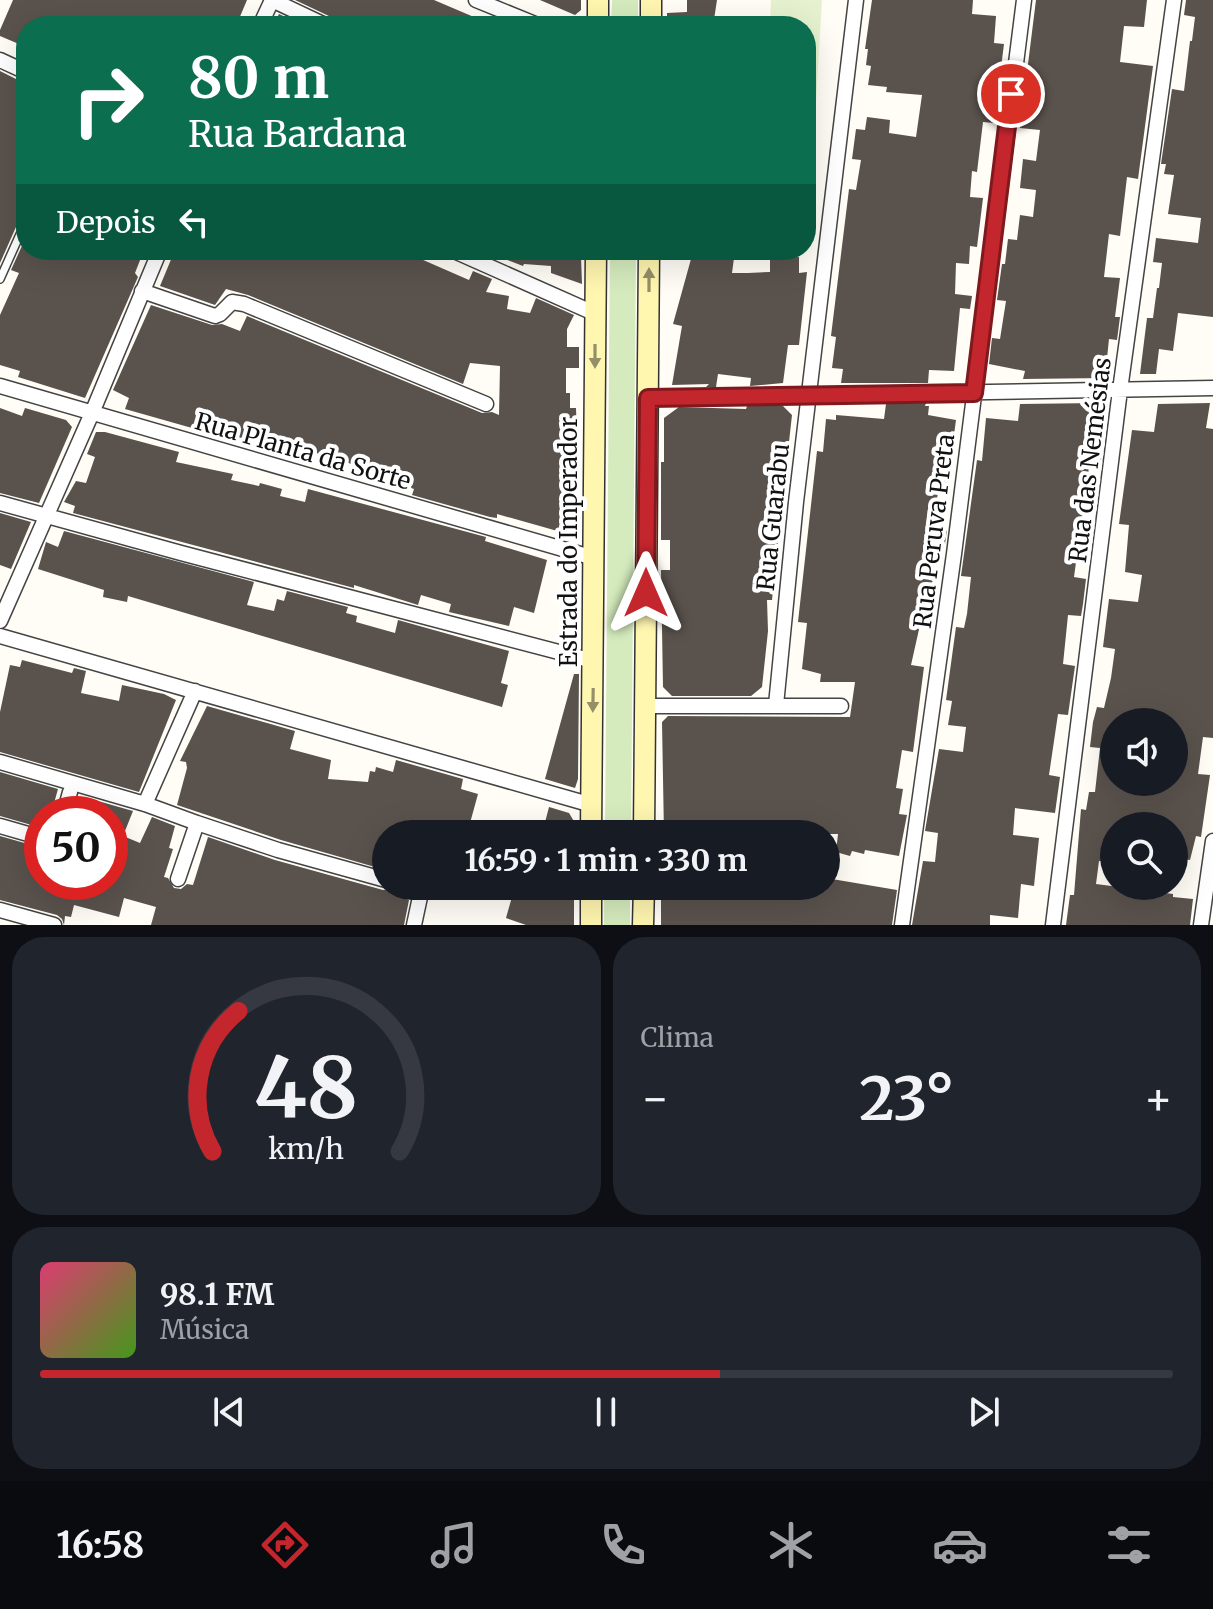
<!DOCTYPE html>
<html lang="pt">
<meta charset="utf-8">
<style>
:root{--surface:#171b24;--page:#20242c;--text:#f1f3f6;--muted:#9ea1a6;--line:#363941;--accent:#c4262e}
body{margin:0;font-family:Merriweather,serif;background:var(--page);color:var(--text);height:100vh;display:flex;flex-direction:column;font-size:30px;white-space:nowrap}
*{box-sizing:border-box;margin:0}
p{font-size:26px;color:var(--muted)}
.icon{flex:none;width:44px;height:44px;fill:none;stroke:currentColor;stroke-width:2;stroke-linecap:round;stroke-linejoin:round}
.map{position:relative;height:925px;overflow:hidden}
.drawer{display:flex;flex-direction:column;gap:12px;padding:12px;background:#0d0f14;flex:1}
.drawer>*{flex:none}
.guide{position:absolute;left:16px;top:16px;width:800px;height:244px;border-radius:32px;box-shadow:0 8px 32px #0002;background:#0b6e4f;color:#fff;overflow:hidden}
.fabs{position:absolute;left:1100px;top:708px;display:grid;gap:16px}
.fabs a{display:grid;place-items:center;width:88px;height:88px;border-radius:50%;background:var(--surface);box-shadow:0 8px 32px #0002;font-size:40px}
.speed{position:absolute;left:24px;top:796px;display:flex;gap:16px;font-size:40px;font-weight:700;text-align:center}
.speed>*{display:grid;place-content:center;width:104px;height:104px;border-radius:50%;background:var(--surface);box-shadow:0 8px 32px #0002;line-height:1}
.speed .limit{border:12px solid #d22;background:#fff;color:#111}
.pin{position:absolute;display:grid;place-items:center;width:68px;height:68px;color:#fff;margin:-34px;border:4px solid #fff;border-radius:50%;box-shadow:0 2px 8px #0007}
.me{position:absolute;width:88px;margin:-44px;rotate:0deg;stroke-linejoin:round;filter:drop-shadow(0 0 6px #0008)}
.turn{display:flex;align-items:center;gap:28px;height:168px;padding:0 40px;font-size:36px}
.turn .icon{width:104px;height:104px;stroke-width:2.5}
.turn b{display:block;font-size:56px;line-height:68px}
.then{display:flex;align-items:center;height:76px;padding:0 40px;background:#0003;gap:16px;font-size:30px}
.big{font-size:60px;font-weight:700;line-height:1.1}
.drawer .card{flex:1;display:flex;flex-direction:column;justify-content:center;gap:12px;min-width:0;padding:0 28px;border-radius:32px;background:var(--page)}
.drawer .dial{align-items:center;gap:0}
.dial svg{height:208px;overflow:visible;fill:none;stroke:var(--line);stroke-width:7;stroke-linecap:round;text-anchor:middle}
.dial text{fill:var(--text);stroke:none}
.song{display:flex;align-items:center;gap:24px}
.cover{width:96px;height:96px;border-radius:12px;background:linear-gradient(135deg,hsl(340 70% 55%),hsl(100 70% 35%))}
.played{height:8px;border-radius:4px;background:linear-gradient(90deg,var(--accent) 60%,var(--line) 60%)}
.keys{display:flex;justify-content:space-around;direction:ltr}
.heat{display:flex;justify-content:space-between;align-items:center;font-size:44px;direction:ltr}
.drawer .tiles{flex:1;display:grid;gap:12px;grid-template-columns:1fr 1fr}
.card:last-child{grid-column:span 2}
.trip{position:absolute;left:372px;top:820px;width:468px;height:80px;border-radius:40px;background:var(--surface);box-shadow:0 8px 32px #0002;font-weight:700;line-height:80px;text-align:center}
.tabs{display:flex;height:128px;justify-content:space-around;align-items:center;background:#090b0e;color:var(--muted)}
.tabs .icon{width:56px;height:56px}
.tabs .selected{color:var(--accent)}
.tabs b{font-size:36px;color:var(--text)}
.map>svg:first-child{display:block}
.green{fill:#d5ebbd}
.pitch{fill:#e6f2cf}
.building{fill:#5a524d;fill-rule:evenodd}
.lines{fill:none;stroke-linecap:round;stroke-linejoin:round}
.lane-casing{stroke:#444;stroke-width:10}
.street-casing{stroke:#444;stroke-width:17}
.secondary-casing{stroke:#333;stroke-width:23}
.lane{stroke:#fff;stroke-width:7}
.street{stroke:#fff;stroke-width:14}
.secondary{stroke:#fff6b0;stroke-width:20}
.oneway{fill:#948f68}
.route-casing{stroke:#7f191e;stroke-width:20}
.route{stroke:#c4262e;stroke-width:14}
.labels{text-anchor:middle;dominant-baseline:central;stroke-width:8;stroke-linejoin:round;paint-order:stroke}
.street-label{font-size:24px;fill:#111;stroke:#fff}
</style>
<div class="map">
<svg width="1213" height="925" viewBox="0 0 1213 925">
<rect width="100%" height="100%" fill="#fffdf5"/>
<path class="green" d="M 612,0 L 638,0 L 638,26 L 611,26 Z
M 610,250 L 636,250 L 631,834 L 605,834 Z
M 604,886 L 630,886 L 630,925 L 604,925 Z"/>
<path class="pitch" d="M 771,0 L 822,0 L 816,103 L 806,103 L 806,26 L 770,26 Z"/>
<path class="building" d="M 13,0 L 247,0 L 236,26 L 26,26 L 26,47 L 0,36 L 0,30 Z
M 295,0 L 434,0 L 495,26 L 337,26 L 331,17 Z
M 540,0 L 581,0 L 581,10 L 575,15 Z
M 687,0 L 717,0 L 713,26 L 667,26 L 667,13 L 687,12 Z
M 872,0 L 973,0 L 972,14 L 996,16 L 994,43 L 1004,44 L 994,123 L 983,122 L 977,172 L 972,171 L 970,197 L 983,198 L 977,247 L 970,246 L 969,264 L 956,263 L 955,294 L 972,296 L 970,309 L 960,308 L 954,371 L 929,370 L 928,383 L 841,383 L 843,369 L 832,368 L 836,337 L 831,336 L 849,189 L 856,190 L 861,160 L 852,159 L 856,129 L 865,130 L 867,117 L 890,120 L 889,133 L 916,137 L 922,95 L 886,92 L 887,87 L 868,85 L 871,66 L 866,65 L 868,49 L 865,49 Z
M 1036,0 L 1147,0 L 1144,27 L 1124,26 L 1120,62 L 1153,66 L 1138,179 L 1127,177 L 1120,236 L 1109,234 L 1104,277 L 1120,278 L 1115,317 L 1120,317 L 1117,340 L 1109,339 L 1105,378 L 1023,379 L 1025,371 L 989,364 L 992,338 L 1000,339 L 1006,301 L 997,300 L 1002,264 L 1005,264 L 1008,239 L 1017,240 L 1020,215 L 1033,217 L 1036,190 L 1020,188 L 1023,159 L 1036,161 L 1040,130 L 1020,128 Z
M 1186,0 L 1213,0 L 1213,317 L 1178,313 L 1173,351 L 1159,349 L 1156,374 L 1140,374 L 1147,318 L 1153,318 L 1157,288 L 1159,288 L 1162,263 L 1153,262 L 1156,238 L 1198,243 L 1201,218 L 1168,214 L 1174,175 L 1164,174 L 1166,164 L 1161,164 L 1172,89 L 1184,91 L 1190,41 L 1192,41 L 1195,17 L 1184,15 Z
M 279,14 L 304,26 L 273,26 Z
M 0,71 L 26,84 L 26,215 L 20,218 L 0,263 Z
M 26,237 L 26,250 L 144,250 L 135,273 L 138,277 L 85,398 L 18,377 L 20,371 L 0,365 L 0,315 L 19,273 L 11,270 Z
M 175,250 L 417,250 L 414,256 L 469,280 L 473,271 L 492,279 L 486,292 L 509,296 L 507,309 L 530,313 L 536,298 L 574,315 L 567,329 L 567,347 L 579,347 L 579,368 L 566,368 L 566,393 L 570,393 L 570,408 L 576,408 L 578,467 L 567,467 L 568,534 L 497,514 L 497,518 L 490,517 L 412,495 L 414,489 L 391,481 L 392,478 L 337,459 L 309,451 L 308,455 L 270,444 L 268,451 L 234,440 L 236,434 L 202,422 L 199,430 L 125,409 L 129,398 L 113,390 L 151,305 L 212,325 L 222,324 L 240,331 L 247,316 L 482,413 L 492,412 L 499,415 L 500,366 L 470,363 L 463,384 L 248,295 L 226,289 L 215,305 L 160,286 Z
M 574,250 L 574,257 L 581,257 L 582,284 L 551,273 L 551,266 L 524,264 L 523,266 L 484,251 Z
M 799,257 L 799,273 L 807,272 L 799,345 L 788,345 L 783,383 L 750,386 L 751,378 L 718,374 L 716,387 L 706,387 L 709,384 L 672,385 L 682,326 L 673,324 L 691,259 L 734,258 L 732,273 L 748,273 L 770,272 L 770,258 Z
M 926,403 L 925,406 L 929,406 L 928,415 L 956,420 L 946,494 L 938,492 L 933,527 L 947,530 L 945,544 L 930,541 L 925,574 L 930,575 L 929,580 L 936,581 L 931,617 L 922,616 L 911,665 L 924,667 L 913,752 L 902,750 L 896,788 L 903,789 L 899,814 L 907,815 L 899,856 L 865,850 L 864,854 L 852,851 L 850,856 L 836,852 L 838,834 L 812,834 L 812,831 L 785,831 L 785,834 L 664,834 L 662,722 L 668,716 L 850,717 L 855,682 L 820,682 L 821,674 L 802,669 L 807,623 L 798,622 L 817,451 L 823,452 L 826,419 L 836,420 L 836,415 L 884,419 L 886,404 Z
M 1098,403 L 1107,410 L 1100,468 L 1089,467 L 1074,577 L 1086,579 L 1083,604 L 1081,616 L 1068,615 L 1063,664 L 1075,666 L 1068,715 L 1058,714 L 1049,775 L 1060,777 L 1055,813 L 1015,808 L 1013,835 L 1039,838 L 1034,886 L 1021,884 L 1018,918 L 990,915 L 990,925 L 912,925 L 923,861 L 935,862 L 938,833 L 925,831 L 939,749 L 963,752 L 966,727 L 948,725 L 952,701 L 946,700 L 956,627 L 964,628 L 967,614 L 971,577 L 961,576 L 977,460 L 982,461 L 986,418 L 1018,421 L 1020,404 Z
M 1210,403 L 1206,428 L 1213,429 L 1213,738 L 1203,737 L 1198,774 L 1210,775 L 1201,837 L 1196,836 L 1190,860 L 1174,858 L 1174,826 L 1114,826 L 1114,850 L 1108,849 L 1107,862 L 1099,861 L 1096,884 L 1173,894 L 1173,897 L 1193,899 L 1190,925 L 1066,925 L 1070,895 L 1074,895 L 1081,809 L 1086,810 L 1089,792 L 1095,792 L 1100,748 L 1090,747 L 1093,722 L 1097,707 L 1104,708 L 1111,678 L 1115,649 L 1103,647 L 1109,599 L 1138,602 L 1142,575 L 1125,572 L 1129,525 L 1119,524 L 1132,430 L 1154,432 L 1158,404 ZM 1114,722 L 1174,722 L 1174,782 L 1112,782 Z
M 747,406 L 783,406 L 792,415 L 783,496 L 771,496 L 771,511 L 764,511 L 764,541 L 778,541 L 772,600 L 767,600 L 768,631 L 762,687 L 751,696 L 672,696 L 663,687 L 661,570 L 670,570 L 670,540 L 661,540 L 661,462 L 664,462 L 664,418 L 679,407 L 746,409 Z
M 0,408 L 22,416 L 25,408 L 66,420 L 72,427 L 39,503 L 0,493 Z
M 96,432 L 105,432 L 179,452 L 176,462 L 233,474 L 231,480 L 259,486 L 260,483 L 282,489 L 280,496 L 305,502 L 308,489 L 486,537 L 485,541 L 547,560 L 534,613 L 514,607 L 509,626 L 449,612 L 451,604 L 421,595 L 418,605 L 354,585 L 354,588 L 73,513 L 75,506 L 64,502 L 76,481 L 86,483 L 95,457 L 87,454 Z
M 0,513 L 31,522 L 11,569 L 0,565 Z
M 64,531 L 254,582 L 247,605 L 274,611 L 277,599 L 284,601 L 287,591 L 348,607 L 346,613 L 357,616 L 356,622 L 395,633 L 398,620 L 509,651 L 501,683 L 508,685 L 502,707 L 128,596 L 127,602 L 103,597 L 104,590 L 38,569 L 46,542 L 58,547 Z
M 22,660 L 72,673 L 74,668 L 86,671 L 81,693 L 119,701 L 122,685 L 164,694 L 176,700 L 139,792 L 0,752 L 0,712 L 10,665 L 20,667 Z
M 574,674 L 579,674 L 578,779 L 575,788 L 545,779 Z
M 207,706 L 295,731 L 290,749 L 331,760 L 328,779 L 368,782 L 370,771 L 375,772 L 376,767 L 393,772 L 396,760 L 463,779 L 461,789 L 478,794 L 467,834 L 386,834 L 386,855 L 382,869 L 281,840 L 177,805 L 187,768 L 186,762 L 180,761 Z
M 0,772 L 58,789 L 51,814 L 42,814 L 42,828 L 0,816 Z
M 84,797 L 133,811 L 123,836 L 140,843 L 152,817 L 175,826 L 169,848 L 173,849 L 164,877 L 168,878 L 174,888 L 181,889 L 187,884 L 193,885 L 208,837 L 275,860 L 383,890 L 392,888 L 397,895 L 409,900 L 404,925 L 151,925 L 156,907 L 124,898 L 119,917 L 74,905 L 71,917 L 65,916 L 64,925 L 62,919 L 57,915 L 0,900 L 0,836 L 42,848 L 42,882 L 110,882 L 110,814 L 79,814 Z
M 549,807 L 569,813 L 575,823 L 575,834 L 542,834 Z
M 826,878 L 897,890 L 892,925 L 661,925 L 661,886 L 826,886 Z
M 515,886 L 574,886 L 574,925 L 526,925 L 506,918 Z"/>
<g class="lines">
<g class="lane-casing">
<path id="lane" d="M 0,279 L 26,221"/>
</g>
<g class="street-casing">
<path id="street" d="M 272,0 L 327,26
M 476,0 L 540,26
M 260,26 L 272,0
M 0,60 L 26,72
M 452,250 L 596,314
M 142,291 L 215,316 L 220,314 L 232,302 L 244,304 L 486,404
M 0,386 L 594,558
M 648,398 L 1213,388
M 0,503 L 181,553 L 593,661
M 0,621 L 92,413 L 160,250
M 0,636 L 592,805
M 776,705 L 796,502 L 856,0
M 645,706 L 841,706
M 0,762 L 145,804 L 197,823
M 145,804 L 195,691
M 64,814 L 70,792
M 0,826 L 42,838
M 178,879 L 197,823 L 278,850 L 386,880
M 402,886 L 414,891 L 420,897 L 414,925
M 0,910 L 54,925
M 902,925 L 954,554 L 1024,0
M 1053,925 L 1120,390 L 1174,0
M 1201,925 L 1213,841"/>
</g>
<g class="secondary-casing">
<path id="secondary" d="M 598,26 L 598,0
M 651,26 L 651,0
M 591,834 L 596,250
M 644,834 L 649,250
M 591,925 L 591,886
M 643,925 L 644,886"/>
</g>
<use href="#lane" class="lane"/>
<use href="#street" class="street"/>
<use href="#secondary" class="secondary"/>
</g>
<defs><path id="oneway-solid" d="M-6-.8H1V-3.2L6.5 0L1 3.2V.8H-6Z" transform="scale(2)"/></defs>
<g class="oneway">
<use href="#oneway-solid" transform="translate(649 280) rotate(-90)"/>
<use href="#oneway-solid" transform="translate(595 356) rotate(90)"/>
<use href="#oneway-solid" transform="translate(593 700) rotate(91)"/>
</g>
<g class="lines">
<g class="route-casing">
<path id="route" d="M 646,593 L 648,398 L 974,393 L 1011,94"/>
</g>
<use href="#route" class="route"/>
</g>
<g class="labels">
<g class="street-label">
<text transform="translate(303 451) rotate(16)">Rua Planta da Sorte</text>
<text transform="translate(1090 460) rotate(-83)">Rua das Nemésias</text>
<text transform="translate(773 517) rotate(-84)">Rua Guarabu</text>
<text transform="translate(934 531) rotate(-83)">Rua Peruva Preta</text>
<text transform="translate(568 542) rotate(-90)">Estrada do Imperador</text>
</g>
</g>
</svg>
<div class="fabs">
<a><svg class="icon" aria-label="sound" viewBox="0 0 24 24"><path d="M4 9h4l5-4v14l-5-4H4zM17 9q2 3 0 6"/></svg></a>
<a><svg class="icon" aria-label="search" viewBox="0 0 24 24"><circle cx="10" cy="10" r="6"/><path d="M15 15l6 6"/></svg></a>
</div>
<div class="speed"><div class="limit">50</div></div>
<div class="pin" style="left:1011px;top:94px;background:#d93025"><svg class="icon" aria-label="arrive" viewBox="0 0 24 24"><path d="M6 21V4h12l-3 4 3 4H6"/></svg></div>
<svg class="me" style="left:646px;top:593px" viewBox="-20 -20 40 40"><path d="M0-17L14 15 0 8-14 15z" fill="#c4262e" stroke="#fff" stroke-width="4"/></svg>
<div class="trip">16:59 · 1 min · 330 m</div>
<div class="guide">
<div class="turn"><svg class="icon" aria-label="right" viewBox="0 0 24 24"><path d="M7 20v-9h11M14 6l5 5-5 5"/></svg><div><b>80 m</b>Rua Bardana</div></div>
<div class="then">Depois<svg class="icon" aria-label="left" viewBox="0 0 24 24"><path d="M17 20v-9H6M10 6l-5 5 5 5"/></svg></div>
</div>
</div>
<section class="drawer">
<div class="tiles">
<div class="card dial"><svg viewBox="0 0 100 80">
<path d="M14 69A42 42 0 1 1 86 69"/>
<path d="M14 69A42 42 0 0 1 24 15" stroke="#c4262e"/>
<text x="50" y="56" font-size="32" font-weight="700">48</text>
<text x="50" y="72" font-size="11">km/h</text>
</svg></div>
<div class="card"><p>Clima</p>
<div class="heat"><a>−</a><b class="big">23°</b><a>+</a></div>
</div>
<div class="card">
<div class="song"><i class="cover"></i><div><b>98.1 FM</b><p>Música</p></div></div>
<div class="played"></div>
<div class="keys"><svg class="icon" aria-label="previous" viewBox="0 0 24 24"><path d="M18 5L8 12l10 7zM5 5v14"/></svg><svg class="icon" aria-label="pause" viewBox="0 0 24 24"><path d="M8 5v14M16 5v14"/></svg><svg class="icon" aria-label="next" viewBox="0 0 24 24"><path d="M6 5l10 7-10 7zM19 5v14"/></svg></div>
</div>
</div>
</section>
<nav class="tabs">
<b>16:58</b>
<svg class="icon selected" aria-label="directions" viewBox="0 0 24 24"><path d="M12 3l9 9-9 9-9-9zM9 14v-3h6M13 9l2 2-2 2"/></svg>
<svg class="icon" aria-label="music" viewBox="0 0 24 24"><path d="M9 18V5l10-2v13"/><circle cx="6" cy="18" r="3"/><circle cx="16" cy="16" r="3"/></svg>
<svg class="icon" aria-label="phone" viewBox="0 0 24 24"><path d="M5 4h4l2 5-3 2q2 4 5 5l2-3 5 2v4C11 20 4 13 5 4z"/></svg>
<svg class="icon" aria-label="climate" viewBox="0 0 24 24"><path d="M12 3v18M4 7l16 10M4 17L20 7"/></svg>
<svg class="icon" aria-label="car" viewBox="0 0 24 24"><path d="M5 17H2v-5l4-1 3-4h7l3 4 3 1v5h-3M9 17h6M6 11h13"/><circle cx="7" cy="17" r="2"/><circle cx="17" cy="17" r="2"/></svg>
<svg class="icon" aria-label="filters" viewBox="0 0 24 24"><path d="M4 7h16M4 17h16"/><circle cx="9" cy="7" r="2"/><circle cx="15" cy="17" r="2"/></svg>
</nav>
